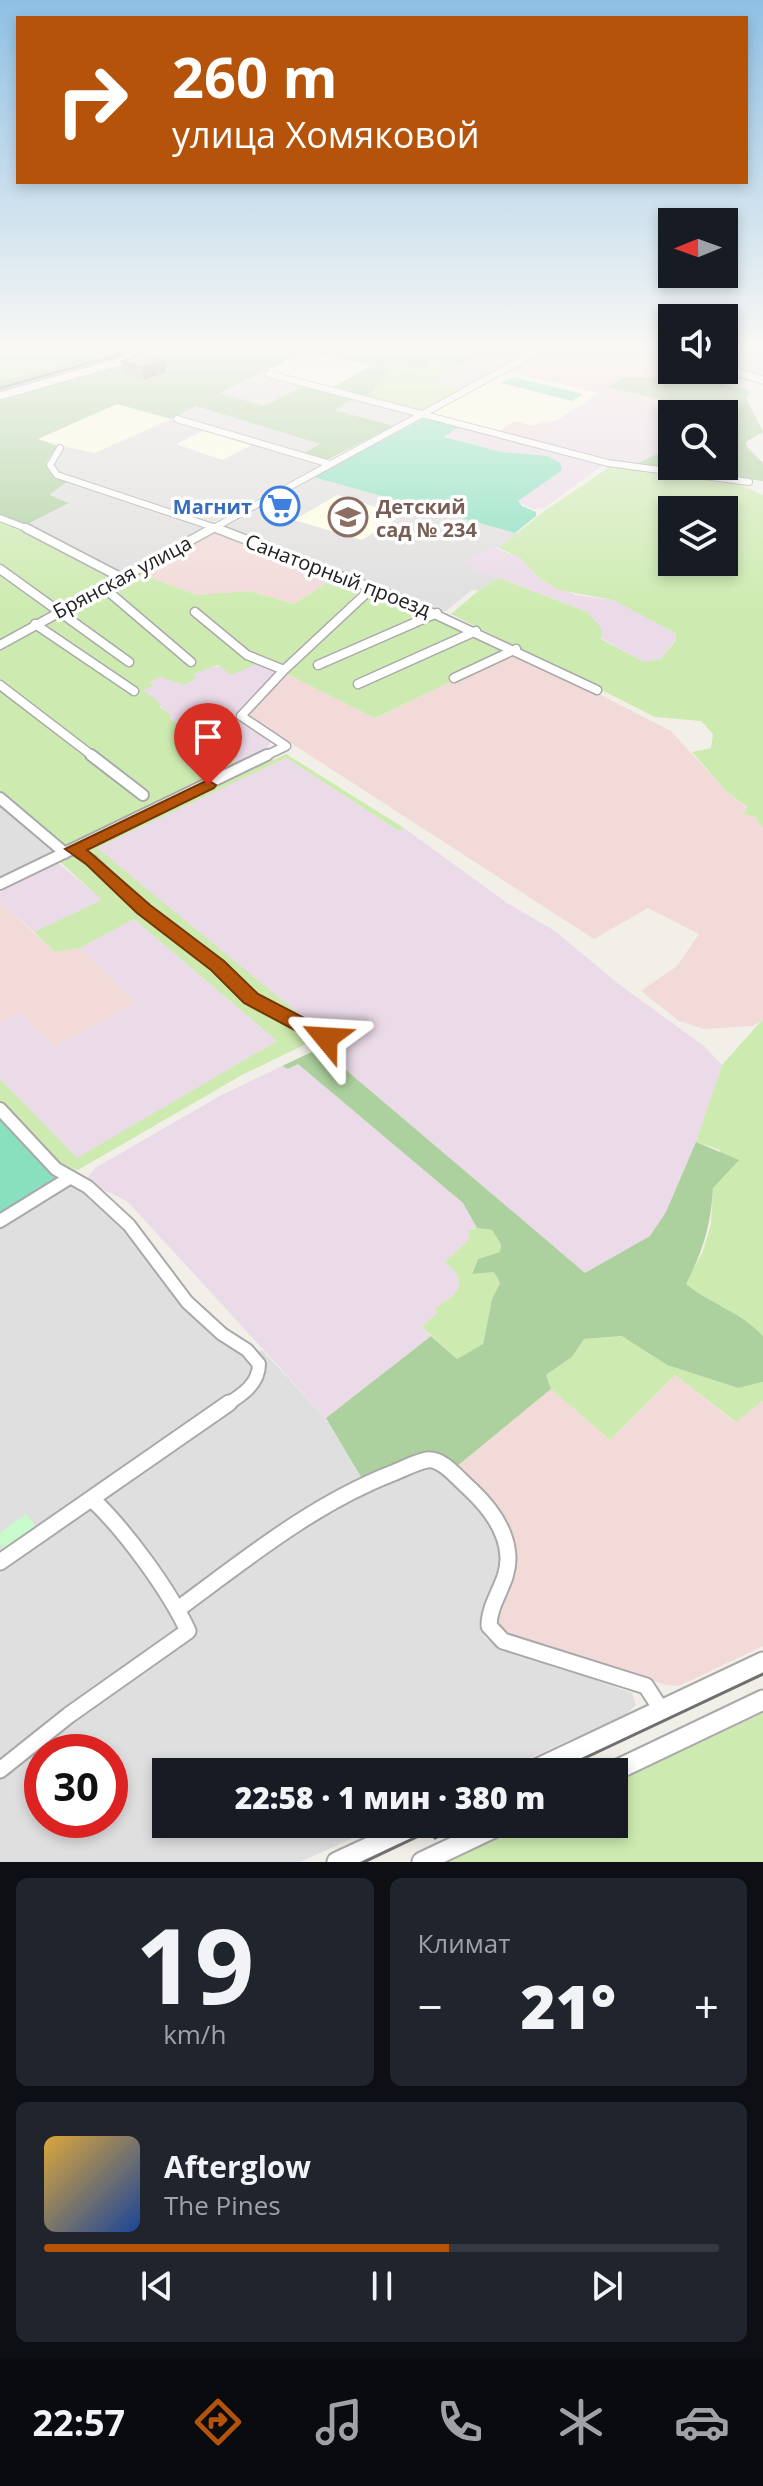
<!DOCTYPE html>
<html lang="ru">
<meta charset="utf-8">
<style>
:root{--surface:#171b24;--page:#20242c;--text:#f1f3f6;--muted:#9ea1a6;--line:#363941;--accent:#b45309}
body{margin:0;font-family:"Open Sans",sans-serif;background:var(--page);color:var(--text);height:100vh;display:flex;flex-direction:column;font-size:30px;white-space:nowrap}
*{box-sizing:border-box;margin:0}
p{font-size:26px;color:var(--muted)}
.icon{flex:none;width:44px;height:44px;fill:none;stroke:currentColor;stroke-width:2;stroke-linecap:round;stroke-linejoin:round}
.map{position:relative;height:1862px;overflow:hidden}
.sheet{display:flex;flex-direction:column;gap:16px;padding:16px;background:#0d0f14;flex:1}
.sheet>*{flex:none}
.hud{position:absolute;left:16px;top:16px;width:732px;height:168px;border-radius:0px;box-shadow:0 4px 12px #0003;background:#b45309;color:#fff;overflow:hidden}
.needle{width:52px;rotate:269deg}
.fabs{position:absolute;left:658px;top:208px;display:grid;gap:16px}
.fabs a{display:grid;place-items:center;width:80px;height:80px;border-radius:0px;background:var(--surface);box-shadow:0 4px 12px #0003;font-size:40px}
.speed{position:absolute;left:24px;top:1734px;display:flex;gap:16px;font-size:40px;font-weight:700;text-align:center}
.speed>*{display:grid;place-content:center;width:104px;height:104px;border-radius:50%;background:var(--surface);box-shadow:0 4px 12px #0003;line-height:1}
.speed .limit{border:12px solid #d22;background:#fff;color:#111}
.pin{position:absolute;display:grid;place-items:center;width:68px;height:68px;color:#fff;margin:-82px -34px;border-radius:50% 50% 50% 0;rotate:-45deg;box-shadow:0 0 8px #0007}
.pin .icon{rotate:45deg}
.me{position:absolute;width:88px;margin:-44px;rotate:297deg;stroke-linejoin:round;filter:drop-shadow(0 0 6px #0008)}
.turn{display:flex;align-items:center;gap:28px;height:168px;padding:0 24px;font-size:36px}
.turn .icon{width:104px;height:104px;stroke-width:2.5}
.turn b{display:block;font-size:56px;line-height:68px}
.big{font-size:60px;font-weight:800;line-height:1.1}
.sheet .tile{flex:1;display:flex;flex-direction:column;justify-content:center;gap:12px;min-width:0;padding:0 28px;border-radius:12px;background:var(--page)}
.sheet .dial{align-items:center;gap:0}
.dial b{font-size:104px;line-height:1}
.song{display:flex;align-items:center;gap:24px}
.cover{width:96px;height:96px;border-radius:12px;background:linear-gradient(135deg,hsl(40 70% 55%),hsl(220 70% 35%))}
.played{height:8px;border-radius:4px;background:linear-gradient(90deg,var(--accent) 60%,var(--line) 60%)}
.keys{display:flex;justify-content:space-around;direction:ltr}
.heat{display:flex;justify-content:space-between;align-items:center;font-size:44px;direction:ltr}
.sheet .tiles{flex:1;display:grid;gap:16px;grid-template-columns:1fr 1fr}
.tile:last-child{grid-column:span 2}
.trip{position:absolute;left:152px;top:1758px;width:476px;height:80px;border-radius:0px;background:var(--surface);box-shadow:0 4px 12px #0003;font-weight:800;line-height:80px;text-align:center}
.tabs{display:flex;height:128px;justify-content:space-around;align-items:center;background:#090b0e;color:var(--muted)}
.tabs .icon{width:56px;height:56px}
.tabs .selected{color:var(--accent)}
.tabs b{font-size:36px;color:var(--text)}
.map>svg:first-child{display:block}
.residential{fill:#e0dfdf;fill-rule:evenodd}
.commercial{fill:#f2dad9}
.industrial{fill:#ebdbe8}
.education{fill:#ffffe5}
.grass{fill:#cdebb0;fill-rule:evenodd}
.forest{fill:#add19e}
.park{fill:#c8facc}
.pitch{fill:#88e0be}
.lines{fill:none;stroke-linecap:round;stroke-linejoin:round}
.minor-far4-casing{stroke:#a9a9a9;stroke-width:8}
.minor-far3-casing{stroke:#a9a9a9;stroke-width:11}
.minor-far2-casing{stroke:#a9a9a9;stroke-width:14}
.minor-far1-casing{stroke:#a9a9a9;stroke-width:16}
.minor-casing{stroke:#a9a9a9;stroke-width:19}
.tertiary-far1-casing{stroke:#a9a9a9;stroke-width:9}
.tertiary-casing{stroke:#a9a9a9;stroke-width:23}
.minor-far4{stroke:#fff;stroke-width:6}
.minor-far3{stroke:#fff;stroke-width:8}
.minor-far2{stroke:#fff;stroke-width:10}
.minor-far1{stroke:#fff;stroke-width:12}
.minor{stroke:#fff;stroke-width:15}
.tertiary-far1{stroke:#fff;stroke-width:7}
.tertiary{stroke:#fff;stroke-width:19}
.tram-far1{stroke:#707070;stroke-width:2}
.tram{stroke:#707070;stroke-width:3}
.wall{fill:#aba49e}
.shaded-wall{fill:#8b8681}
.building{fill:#c7bfb8;stroke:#8b8681;stroke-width:2}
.route{fill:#b45309;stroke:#753606;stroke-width:2}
.labels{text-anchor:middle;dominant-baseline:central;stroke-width:7;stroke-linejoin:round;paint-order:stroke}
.far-shop-label{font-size:20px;font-weight:bold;fill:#366cbe;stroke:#fff;text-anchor:end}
.far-education-label{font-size:20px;font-weight:bold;fill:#785e54;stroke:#fff;text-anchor:start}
.far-street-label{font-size:20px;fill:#222;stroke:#fff}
</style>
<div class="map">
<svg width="763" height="1862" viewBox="0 0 763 1862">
<rect width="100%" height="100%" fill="#f2efe9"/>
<path class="residential" d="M 474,358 L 505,365 L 460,390 L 430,382 Z
M 261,374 L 305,385 L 264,406 L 219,394 Z
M 354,398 L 409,413 L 412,415 L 393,426 L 333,409 Z
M 196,406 L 321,444 L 302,454 L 175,417 Z
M 171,419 L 207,429 L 177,444 L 256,443 L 322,465 L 210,524 L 54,470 L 53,461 L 65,447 L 95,453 Z
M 313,477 L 519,534 L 499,548 L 492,547 L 472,571 L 499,578 L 478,591 L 472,590 L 446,611 L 438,612 L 225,529 L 225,525 Z
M 67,482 L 201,526 L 202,529 L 118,577 L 20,528 L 68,504 L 48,495 Z
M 0,803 L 55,852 L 0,881 Z
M 67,1185 L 85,1190 L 131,1236 L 180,1297 L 245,1356 L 262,1350 L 326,1418 L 361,1477 L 295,1518 L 173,1607 L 181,1625 L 0,1763 L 0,1224 Z
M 439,1467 L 491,1517 L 503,1558 L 499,1584 L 482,1612 L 479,1626 L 485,1638 L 498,1645 L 632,1693 L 636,1705 L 626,1714 L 499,1772 L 166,1772 L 166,1824 L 384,1824 L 300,1862 L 0,1862 L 0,1777 L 71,1720 L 193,1634 L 182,1610 L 302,1525 L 365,1490 L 417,1468 ZM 42,1752 L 110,1752 L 110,1820 L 42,1820 Z"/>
<path class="commercial" d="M 471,350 L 532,350 L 505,365 L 462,355 Z
M 544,350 L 658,350 L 672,354 L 672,370 L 689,370 L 697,378 L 625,377 L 599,393 L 505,371 Z
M 514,421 L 534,426 L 542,421 L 559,426 L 532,442 L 496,433 Z
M 213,532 L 217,532 L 337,576 L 294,604 L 249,591 L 197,595 L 138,573 Z
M 511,649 L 671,731 L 726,791 L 747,808 L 744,813 L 755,817 L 763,829 L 763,1019 L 753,1026 L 704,1029 L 679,1021 L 641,991 L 677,966 L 699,934 L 648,908 L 594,939 L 246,714 L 285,673 L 375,718 L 506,656 Z
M 0,902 L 55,952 L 80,948 L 136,1003 L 54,1047 L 19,1013 L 0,1022 Z
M 675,1375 L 735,1422 L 763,1401 L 763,1646 L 679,1686 L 666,1685 L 507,1636 L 499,1623 L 498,1613 L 514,1559 L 456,1467 L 551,1389 L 610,1440 Z"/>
<path class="industrial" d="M 724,350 L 763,350 L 763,379 L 724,367 Z
M 607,387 L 680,404 L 692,414 L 672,414 L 672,447 L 632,466 L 532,442 L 558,426 L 549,423 Z
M 459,426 L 602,464 L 603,465 L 544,508 L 533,509 L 517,502 L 524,454 L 502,452 L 443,436 Z
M 493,547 L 520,558 L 540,579 L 575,595 L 613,600 L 675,633 L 676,639 L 661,659 L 644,662 L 601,638 L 587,612 L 499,578 L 471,571 L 475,567 L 464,562 Z
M 262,662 L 278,671 L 233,718 L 270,738 L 271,741 L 267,749 L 238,766 L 168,718 L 171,716 L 143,690 L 153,686 L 149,682 L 161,677 L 184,685 L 192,675 L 206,668 Z
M 286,758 L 399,831 L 404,828 L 507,903 L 555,931 L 620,985 L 704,1046 L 722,1065 L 696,1142 L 666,1212 L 650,1236 L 585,1274 L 320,1048 L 309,1023 L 96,848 Z
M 58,863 L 103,900 L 34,932 L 0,902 L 0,892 Z
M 134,919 L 277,1041 L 77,1159 L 0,1079 L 0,1022 L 19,1013 L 54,1047 L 136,1003 L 80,948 Z
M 298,1064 L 463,1203 L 477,1228 L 467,1231 L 470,1234 L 467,1242 L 445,1261 L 456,1273 L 460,1284 L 454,1295 L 435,1309 L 439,1312 L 422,1327 L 431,1336 L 326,1418 L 127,1201 L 91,1184 L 88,1177 L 95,1168 L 218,1097 L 282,1066 L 288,1069 Z"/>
<path class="education" d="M 306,351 L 372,366 L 331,388 L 265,371 Z
M 505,371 L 599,393 L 556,421 L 542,421 L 534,426 L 514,421 L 496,433 L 430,415 L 430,412 Z
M 117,404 L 171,419 L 94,453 L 37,439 Z
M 207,429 L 256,443 L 222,460 L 176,444 Z
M 337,495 L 402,515 L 362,540 L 294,520 Z"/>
<path class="grass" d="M 0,350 L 114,350 L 0,382 Z
M 430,360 L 460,365 L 431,382 L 460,390 L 422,411 L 368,398 L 390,367 L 411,370 Z
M 611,466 L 734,482 L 763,495 L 763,829 L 755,817 L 744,814 L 747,807 L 726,791 L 692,752 L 711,748 L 713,734 L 701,721 L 655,717 L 451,614 L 478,591 L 499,578 L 587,612 L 602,629 L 601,639 L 644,662 L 661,659 L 676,640 L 675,633 L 613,600 L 559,590 L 540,579 L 520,558 L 499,548 L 543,512 ZM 672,510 L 724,510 L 724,562 L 672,562 Z
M 0,520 L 118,577 L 0,642 Z
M 138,573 L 197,595 L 249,591 L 294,604 L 337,576 L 353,581 L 357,594 L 278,671 L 262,662 L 231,675 L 218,665 L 193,674 L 197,678 L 184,685 L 161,677 L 149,682 L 154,686 L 143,690 L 161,704 L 159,706 L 172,716 L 169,718 L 238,766 L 67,847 L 0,792 L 0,648 Z
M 380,592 L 511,649 L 507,655 L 375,718 L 285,673 L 368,594 Z
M 286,754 L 404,828 L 399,831 L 286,758 L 97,848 L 310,1023 L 304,1029 L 310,1039 L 304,1045 L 242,1075 L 78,1170 L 60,1166 L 0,1102 L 0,1079 L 77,1158 L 277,1041 L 134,919 L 80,948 L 55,952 L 34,932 L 102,900 L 59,861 Z
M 763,1019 L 763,1336 C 741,1312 712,1304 685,1284 L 703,1251 L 711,1224 L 713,1188 L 720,1150 L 696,1142 L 722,1065 Z
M 477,1228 L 492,1230 L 501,1243 L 500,1252 L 478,1259 L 472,1273 L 494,1272 L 500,1283 L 492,1299 L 483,1344 L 457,1359 L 422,1327 L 438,1312 L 434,1309 L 454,1295 L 460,1284 L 456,1273 L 445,1261 L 467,1242 L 470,1234 L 467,1231 Z
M 623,1336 L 667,1365 L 738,1388 L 763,1382 L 763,1401 L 736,1422 L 675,1375 L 610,1440 L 551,1389 L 546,1375 L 572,1357 L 584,1339 Z
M 763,1713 L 763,1862 L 445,1862 L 526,1824 L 614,1824 L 614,1783 Z"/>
<path class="forest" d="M 114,350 L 157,350 L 0,394 L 0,382 Z
M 169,350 L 471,350 L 464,355 L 474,358 L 460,365 L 430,360 L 425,369 L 390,367 L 368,398 L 331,388 L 371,366 L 306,351 L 220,393 L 264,406 L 305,385 L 354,398 L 335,410 L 393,426 L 327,460 L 302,454 L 320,444 L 196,406 L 171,419 L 117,404 L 38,439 L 58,446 L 46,462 L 48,470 L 67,482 L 49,495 L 69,503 L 20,528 L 0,520 L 0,398 Z
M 689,370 C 707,370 725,367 740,378 L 713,379 L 734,388 L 746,388 L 750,393 L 746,398 L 763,432 L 746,442 L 747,447 L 763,463 L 763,481 L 632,466 L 672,447 L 672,466 L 724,466 L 724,414 L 692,414 L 680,404 L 607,387 L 625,377 L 696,378 Z
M 320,1048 L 585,1273 L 650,1236 L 666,1212 L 696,1142 L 739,1160 L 713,1188 C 711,1225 703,1251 686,1284 C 712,1305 740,1311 763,1336 L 763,1382 L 738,1388 L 667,1365 L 622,1336 L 584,1339 L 572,1357 L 546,1375 L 551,1389 L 456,1467 L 413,1458 L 361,1477 L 326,1418 L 431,1336 L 457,1359 L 483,1344 L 492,1299 L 500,1283 L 494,1272 L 472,1274 L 478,1259 L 500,1252 L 501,1244 L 492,1230 L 477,1228 L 463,1203 L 298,1064 L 288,1069 L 282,1066 Z"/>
<path class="park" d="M 26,1514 L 38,1529 L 6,1552 L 0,1544 L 0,1533 Z"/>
<path class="pitch" d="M 513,377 L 583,394 L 572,401 L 501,383 Z
M 425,418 L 459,426 L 444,437 L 502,452 L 547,456 L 560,463 L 562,470 L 518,501 L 522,506 L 536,512 L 536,516 L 515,533 L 313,477 Z
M 0,1116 L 58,1179 L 0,1217 Z"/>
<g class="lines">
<g class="minor-far4-casing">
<path id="minor-far4" d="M 269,374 L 608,463 L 749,482
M 177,419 L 330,464
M 60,448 L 50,465 L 57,475 L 222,530
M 0,518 L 31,530
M 210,530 L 540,350"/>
</g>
<g class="minor-far3-casing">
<path id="minor-far3" d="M 26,528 L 122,578
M 216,528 L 413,604 L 597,690
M 0,569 L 129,662
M 103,587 L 191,662
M 195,612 L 247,655 L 284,670
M 35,624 L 134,691
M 0,645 L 213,528
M 318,665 L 437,613
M 454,678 L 516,649
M 358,684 L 476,631
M 0,685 L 94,757
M 263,757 L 286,746 L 241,716 L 284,670 L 373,587"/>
</g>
<g class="minor-far2-casing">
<path id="minor-far2" d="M 91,755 L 143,795
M 0,798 L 65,853
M 74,849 L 92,861 L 143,909 L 217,965 L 251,998 L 326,1038
M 0,884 L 267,755"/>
</g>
<g class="minor-far1-casing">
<path id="minor-far1" d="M 0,1109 L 56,1169 L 88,1187 L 129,1225 L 187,1302 L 222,1334 L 247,1350 L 259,1364 C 259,1384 242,1395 226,1405
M 0,1221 L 71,1177"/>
</g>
<g class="minor-casing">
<path id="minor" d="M 0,1562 L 229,1403
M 178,1609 C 246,1559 313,1504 393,1473 C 403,1469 416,1462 427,1460 C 443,1458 459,1480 471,1490 C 489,1507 507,1531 508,1557 C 509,1583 489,1601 489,1626 L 503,1641 L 646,1686 L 662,1711
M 0,1770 L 69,1715 L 188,1631 C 169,1590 125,1530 92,1499"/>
</g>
<g class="tertiary-far1-casing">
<path id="tertiary-far1" d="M 663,350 L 672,353
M 724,369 L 763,380
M 0,396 L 162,350"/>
</g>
<g class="tertiary-casing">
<path id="tertiary" d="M 530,1772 L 763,1662
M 612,1772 L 763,1700
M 337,1862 L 419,1824
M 422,1862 L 502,1824"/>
</g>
<use href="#minor-far4" class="minor-far4"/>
<use href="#minor-far3" class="minor-far3"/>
<use href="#minor-far2" class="minor-far2"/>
<use href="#minor-far1" class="minor-far1"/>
<use href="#minor" class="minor"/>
<use href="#tertiary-far1" class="tertiary-far1"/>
<use href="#tertiary" class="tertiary"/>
<path class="tram-far1" d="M 0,388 L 136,350"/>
<path class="tram" d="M 555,1772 L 763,1674
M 435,1838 L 464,1824
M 364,1862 L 444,1824"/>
</g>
<path class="wall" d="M 122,361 L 166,372 L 144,380 L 123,372 Z"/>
<path class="shaded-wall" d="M 165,361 L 166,372 L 144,380 L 142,368 Z"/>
<path class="building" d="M 144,353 L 165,361 L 142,368 L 122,361 Z"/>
<linearGradient id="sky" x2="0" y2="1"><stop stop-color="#8fc0e4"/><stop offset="0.57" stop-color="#f9f8f5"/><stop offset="1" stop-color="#f9f8f5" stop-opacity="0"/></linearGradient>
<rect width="763" height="611" fill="url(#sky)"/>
<path class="route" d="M 208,780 L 216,785 L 214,788 L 87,850 L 150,905 L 224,961 L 258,994 L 333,1033 L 336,1038 L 333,1043 L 319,1043 L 244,1003 L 211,970 L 137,913 L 86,864 L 65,849 Z"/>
<defs>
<g id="supermarket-ring" transform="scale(2)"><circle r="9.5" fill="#fff" stroke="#3f7fe0" stroke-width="1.5"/><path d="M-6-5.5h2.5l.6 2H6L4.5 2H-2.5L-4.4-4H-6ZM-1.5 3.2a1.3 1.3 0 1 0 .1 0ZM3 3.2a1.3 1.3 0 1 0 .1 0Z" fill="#3f7fe0"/></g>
<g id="school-ring" transform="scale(2)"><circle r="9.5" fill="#fff" stroke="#8d6e63" stroke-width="1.5"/><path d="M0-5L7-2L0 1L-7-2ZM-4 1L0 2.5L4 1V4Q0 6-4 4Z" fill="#8d6e63"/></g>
</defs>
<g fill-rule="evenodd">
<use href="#supermarket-ring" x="280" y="506"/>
<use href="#school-ring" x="348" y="517"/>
</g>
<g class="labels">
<g class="far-shop-label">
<text x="252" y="506">Магнит</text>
</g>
<g class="far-education-label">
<text x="376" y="506">Детский<tspan x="376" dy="23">сад № 234</tspan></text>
</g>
<g class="far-street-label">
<text transform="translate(338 575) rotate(21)">Санаторный проезд</text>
<text transform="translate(122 577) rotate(-28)">Брянская улица</text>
</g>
</g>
</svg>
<div class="fabs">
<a><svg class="needle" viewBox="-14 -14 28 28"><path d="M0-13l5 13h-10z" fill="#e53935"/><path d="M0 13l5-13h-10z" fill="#9ea1a6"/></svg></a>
<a><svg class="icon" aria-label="sound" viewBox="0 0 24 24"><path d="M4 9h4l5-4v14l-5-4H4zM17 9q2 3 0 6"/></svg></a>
<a><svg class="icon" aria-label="search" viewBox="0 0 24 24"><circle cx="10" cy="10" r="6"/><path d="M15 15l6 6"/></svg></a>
<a><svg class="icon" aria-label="layers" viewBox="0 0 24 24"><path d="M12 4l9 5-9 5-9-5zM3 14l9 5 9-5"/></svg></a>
</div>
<div class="speed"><div class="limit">30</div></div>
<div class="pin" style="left:208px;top:785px;background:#d93025"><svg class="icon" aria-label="arrive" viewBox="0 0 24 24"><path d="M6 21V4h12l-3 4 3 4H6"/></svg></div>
<svg class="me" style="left:326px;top:1038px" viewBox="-20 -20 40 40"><path d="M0-17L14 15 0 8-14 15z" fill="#b45309" stroke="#fff" stroke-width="4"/></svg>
<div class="trip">22:58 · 1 мин · 380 m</div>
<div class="hud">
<div class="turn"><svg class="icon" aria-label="right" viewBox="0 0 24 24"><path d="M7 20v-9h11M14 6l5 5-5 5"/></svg><div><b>260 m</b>улица Хомяковой</div></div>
</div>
</div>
<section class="sheet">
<div class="tiles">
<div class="tile dial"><b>19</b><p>km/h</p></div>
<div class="tile"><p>Климат</p>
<div class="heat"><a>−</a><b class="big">21°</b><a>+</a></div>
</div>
<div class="tile">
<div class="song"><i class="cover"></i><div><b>Afterglow</b><p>The Pines</p></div></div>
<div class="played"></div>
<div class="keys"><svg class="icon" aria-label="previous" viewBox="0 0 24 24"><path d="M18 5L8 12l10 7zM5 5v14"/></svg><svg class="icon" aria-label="pause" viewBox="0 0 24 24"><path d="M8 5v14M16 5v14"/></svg><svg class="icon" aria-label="next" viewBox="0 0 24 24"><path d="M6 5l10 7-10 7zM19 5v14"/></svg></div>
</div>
</div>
</section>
<nav class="tabs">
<b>22:57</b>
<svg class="icon selected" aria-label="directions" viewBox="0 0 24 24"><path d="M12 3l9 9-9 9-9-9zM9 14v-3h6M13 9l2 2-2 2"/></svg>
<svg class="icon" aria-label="music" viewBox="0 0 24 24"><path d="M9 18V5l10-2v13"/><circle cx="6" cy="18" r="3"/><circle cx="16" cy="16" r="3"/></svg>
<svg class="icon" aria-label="phone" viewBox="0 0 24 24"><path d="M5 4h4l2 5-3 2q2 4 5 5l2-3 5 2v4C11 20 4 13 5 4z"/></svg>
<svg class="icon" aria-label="climate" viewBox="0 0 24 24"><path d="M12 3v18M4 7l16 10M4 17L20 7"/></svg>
<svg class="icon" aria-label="car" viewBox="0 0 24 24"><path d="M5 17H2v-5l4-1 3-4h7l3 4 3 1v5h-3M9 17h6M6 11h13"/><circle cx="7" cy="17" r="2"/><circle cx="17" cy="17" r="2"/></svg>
</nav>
